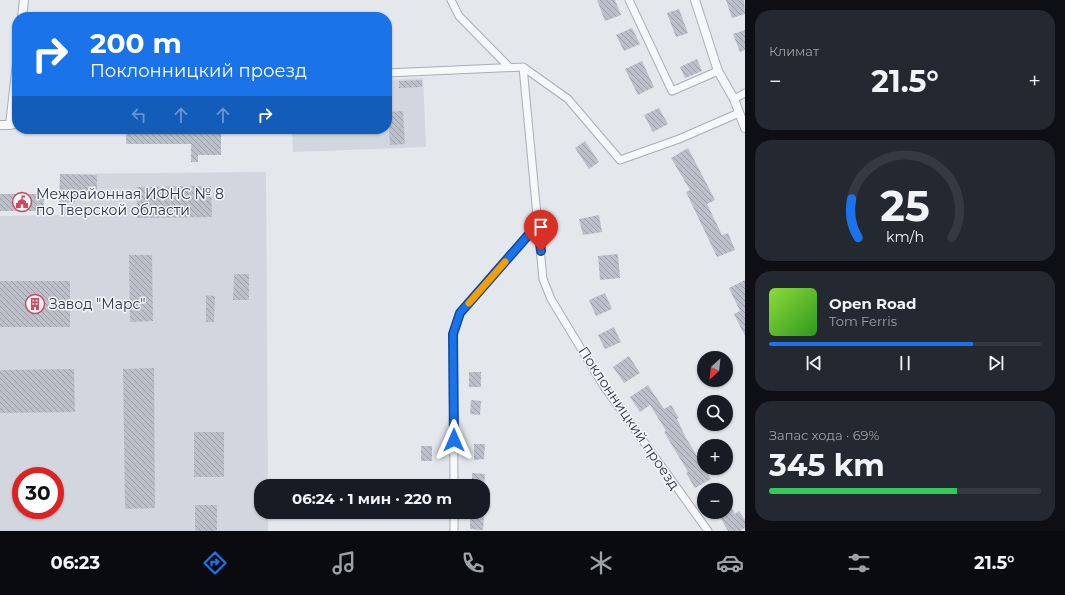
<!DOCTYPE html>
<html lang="ru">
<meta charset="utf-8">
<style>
:root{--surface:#171b24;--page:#242831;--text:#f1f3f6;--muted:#9ea1a6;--line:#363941;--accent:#1a73e8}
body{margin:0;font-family:Montserrat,sans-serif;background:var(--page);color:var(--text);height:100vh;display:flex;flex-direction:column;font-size:15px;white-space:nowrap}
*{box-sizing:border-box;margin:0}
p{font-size:13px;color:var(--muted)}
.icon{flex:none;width:22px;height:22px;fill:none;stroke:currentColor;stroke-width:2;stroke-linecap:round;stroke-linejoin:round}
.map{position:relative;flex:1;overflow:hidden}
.drawer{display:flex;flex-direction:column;gap:10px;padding:10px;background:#0d0f14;width:320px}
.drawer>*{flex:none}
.top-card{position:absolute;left:12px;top:12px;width:380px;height:122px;border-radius:16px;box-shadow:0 1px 3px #0004;background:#1a73e8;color:#fff;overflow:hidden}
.needle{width:26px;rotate:207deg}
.controls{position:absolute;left:697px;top:351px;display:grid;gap:8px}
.controls a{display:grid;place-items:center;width:36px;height:36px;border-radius:50%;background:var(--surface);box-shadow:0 1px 3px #0004;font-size:20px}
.speed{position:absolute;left:12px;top:467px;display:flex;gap:8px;font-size:20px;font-weight:700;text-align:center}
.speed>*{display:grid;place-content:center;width:52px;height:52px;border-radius:50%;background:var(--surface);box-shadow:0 1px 3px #0004;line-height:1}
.speed .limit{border:6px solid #d22;background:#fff;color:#111}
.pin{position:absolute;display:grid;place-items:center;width:34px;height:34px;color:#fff;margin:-41px -17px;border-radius:50% 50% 50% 0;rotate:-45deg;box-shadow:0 0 4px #0007}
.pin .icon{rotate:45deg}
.me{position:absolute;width:44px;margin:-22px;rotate:0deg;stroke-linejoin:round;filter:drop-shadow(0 0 3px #0008)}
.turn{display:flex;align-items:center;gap:14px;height:84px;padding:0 12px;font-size:18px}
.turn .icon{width:52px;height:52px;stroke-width:2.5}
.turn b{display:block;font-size:28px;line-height:34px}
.lanes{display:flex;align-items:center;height:38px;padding:0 12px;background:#0003;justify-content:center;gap:20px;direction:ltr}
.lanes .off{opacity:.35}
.big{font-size:30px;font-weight:700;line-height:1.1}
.drawer .card{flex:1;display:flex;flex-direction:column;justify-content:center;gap:6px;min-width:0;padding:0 14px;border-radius:16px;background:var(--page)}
.drawer .dial{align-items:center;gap:0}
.dial svg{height:104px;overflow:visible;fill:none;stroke:var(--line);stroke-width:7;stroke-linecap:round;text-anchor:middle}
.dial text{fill:var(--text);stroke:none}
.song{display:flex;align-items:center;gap:12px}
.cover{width:48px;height:48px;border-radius:6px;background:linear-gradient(135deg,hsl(90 70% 55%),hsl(110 70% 35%))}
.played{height:4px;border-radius:2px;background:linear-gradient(90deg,var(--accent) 75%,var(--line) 75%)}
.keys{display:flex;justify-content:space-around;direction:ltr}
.heat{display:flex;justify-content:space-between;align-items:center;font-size:22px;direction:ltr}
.charge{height:6px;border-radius:3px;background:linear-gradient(90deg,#34c759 69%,var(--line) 0)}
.trip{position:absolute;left:254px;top:479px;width:236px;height:40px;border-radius:16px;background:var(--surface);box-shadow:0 1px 3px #0004;font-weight:700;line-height:40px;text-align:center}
.tabs{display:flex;height:64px;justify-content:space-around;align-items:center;background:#090b0e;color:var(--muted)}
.tabs .icon{width:28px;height:28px}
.tabs .active{color:var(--accent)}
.tabs b{font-size:18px;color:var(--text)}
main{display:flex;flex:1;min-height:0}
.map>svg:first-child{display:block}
.built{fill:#d2d6de;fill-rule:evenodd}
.building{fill:url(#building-back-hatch)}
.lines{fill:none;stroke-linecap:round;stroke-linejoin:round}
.minor-casing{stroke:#a9aeb7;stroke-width:9}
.tertiary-casing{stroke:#a9aeb7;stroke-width:10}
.minor{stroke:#f7f8fa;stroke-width:7}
.tertiary{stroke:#f7f8fa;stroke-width:8}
.route-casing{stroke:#114b97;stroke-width:10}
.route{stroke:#1a73e8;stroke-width:7}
.slow{stroke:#f59e0b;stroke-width:7}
.labels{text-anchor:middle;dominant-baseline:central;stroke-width:3;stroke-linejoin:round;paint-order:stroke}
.poi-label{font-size:14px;fill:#2b3445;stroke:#f4f6f9;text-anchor:start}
.street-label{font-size:14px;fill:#2b3445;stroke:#f4f6f9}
</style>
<main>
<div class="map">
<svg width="745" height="531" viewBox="0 0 745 531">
<defs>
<pattern id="building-back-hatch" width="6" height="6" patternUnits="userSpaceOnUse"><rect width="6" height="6" fill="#bbc0ca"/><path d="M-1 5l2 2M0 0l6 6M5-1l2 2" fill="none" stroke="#989da6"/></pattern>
</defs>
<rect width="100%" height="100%" fill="#e4e7ec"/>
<path class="built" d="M 423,78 L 426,147 L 293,152 L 292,129 L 387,129 L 387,80 Z
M 266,172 L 268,486 L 261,486 L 261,512 L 268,512 L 268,531 L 0,531 L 0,216 L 60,215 L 60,174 ZM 21,476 L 55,476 L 55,510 L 21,510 Z"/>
<path class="building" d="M 597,0 L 615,0 L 621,15 L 605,21 Z
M 726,0 L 744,0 L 745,14 L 732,18 Z
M 679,9 L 688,33 L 676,37 L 667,13 Z
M 632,28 L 640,44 L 624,51 L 616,35 Z
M 745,30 L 745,50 L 740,52 L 733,34 Z
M 697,59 L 702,71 L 685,78 L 680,67 Z
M 642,61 L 654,87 L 638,95 L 625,69 Z
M 422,80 L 422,87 L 399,88 L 399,81 Z
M 659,108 L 668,124 L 653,132 L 644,115 Z
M 403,111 L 405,144 L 390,145 L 388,112 Z
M 126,132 L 221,132 L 221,155 L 198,155 L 198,162 L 191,162 L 191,144 L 126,144 Z
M 585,141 L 599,162 L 589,169 L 575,148 Z
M 688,148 L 715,200 L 707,204 L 722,235 L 728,233 L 735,250 L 717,257 L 686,192 L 690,190 L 671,158 Z
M 60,174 L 97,175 L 97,197 L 75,197 L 75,203 L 59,202 Z
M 211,186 L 212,217 L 137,218 L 137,187 Z
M 0,194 L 44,194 L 44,211 L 0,211 Z
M 599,215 L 602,232 L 583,235 L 579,219 Z
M 618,254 L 620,278 L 600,280 L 598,256 Z
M 129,255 L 152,255 L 153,321 L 130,322 Z
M 234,274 L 249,274 L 249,300 L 233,300 Z
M 745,280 L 745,336 L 734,314 L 740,311 L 729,288 Z
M 0,281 L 70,281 L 70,327 L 0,327 Z
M 605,293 L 612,309 L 596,316 L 589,300 Z
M 206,295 L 215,296 L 214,322 L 206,322 Z
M 614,327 L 621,342 L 605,349 L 598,335 Z
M 629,356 L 640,373 L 624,383 L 613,367 Z
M 154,368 L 155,508 L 125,509 L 123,369 Z
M 74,369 L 75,412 L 0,413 L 0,370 Z
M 469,372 L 481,372 L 481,387 L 469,387 Z
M 648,385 L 664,409 L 671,405 L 679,418 L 677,419 L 686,438 L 711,479 L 695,488 L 686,473 L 688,472 L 664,432 L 666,431 L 650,405 L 640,412 L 630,397 Z
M 471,400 L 481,401 L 480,415 L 470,414 Z
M 194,432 L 224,432 L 224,477 L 194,477 Z
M 474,444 L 485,444 L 484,459 L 474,460 Z
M 421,446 L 432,446 L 432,461 L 421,461 Z
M 472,473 L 485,474 L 484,486 L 472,486 Z
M 726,499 L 735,514 L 739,511 L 745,520 L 745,528 L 740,531 L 728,531 L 717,512 L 726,512 Z
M 195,505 L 217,505 L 217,531 L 195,531 Z
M 470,515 L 484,516 L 483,530 L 470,529 Z"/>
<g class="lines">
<g class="minor-casing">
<path id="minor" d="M 451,0 L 459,16 L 508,66
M 629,0 L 672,91 L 718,71
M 523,67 L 543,279 L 551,299 L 603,385 L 708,531
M 387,73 L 523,67 L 568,99 L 620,160 L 679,139 L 739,113
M 734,99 L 745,93
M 10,125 L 17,124
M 454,486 L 453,334 L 460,313 L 538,223
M 454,512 L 454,531"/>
</g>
<g class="tertiary-casing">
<path id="tertiary" d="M 695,0 L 718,71 L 734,99 L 745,128
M 22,17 L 24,0
M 0,125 L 10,125 L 17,63"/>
</g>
<use href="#minor" class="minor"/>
<use href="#tertiary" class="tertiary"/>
</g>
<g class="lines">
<g class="route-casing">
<path id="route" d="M 454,440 L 453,334 L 460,313 L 538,224 L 541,251"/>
</g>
<use href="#route" class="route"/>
<path class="slow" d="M 469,303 L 505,262"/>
</g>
<defs>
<g id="civic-ring" transform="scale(1)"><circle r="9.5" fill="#f4f6f9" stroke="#d1495b" stroke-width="1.5"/><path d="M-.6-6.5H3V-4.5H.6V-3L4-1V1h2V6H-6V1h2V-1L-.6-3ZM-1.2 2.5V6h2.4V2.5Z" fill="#d1495b"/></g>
<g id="building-ring" transform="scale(1)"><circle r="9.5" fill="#f4f6f9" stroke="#d1495b" stroke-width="1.5"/><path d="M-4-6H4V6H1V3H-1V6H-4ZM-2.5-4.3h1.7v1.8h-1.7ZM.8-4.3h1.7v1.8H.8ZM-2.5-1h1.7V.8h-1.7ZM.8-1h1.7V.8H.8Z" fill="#d1495b"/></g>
</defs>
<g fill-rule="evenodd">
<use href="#civic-ring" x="22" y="202"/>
<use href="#building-ring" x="35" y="304"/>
</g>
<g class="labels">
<g class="poi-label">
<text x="36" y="194">Межрайонная ИФНС № 8<tspan x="36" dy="16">по Тверской области</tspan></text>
<text x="49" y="304">Завод "Марс"</text>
</g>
<g class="street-label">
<text transform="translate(629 418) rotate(56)">Поклонницкий проезд</text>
</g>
</g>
</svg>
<div class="controls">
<a><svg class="needle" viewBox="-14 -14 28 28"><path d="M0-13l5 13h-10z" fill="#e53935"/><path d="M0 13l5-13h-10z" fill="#9ea1a6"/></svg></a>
<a><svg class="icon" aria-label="search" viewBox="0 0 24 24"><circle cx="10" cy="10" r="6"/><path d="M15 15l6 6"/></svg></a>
<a>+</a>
<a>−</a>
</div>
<div class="speed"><div class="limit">30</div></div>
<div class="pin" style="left:541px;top:251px;background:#d93025"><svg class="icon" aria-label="arrive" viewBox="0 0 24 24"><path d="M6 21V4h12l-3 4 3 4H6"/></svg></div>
<svg class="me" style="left:454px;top:440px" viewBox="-20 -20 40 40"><path d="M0-17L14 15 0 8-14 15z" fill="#1a73e8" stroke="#fff" stroke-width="4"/></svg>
<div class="trip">06:24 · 1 мин · 220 m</div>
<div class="top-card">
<div class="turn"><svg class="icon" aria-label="right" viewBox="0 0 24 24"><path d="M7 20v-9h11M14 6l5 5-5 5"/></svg><div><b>200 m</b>Поклонницкий проезд</div></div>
<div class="lanes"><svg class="icon off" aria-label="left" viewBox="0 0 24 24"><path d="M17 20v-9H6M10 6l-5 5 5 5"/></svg><svg class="icon off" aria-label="ahead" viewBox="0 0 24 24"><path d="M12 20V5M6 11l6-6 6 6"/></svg><svg class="icon off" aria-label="ahead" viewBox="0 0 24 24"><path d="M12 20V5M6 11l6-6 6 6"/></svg><svg class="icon" aria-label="right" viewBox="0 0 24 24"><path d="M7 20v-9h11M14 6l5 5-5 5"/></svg></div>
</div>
</div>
<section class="drawer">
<div class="card"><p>Климат</p>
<div class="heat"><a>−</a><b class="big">21.5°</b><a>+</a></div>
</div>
<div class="card dial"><svg viewBox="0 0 100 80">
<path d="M14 69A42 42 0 1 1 86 69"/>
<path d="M14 69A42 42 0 0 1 9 39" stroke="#1a73e8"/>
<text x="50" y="56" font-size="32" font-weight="700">25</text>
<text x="50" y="72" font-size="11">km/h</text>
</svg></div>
<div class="card">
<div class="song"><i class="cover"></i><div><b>Open Road</b><p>Tom Ferris</p></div></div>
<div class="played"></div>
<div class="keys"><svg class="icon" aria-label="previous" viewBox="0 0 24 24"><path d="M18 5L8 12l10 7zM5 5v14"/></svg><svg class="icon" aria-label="pause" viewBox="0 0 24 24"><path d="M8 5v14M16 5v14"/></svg><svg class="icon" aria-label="next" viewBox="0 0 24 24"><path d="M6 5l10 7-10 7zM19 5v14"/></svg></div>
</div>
<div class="card"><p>Запас хода · 69%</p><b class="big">345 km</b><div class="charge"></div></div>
</section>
</main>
<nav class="tabs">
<b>06:23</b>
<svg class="icon active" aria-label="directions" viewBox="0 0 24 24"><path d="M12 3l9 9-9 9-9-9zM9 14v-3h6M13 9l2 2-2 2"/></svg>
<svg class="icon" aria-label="music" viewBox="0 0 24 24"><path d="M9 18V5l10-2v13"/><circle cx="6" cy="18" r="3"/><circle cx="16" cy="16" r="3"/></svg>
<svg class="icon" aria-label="phone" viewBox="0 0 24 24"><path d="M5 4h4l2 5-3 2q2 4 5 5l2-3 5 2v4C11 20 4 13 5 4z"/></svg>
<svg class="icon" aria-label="climate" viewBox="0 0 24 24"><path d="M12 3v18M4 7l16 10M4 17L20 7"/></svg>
<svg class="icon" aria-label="car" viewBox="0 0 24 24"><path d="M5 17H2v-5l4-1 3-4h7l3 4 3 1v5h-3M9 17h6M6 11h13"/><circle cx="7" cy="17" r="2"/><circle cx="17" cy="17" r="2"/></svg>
<svg class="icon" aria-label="filters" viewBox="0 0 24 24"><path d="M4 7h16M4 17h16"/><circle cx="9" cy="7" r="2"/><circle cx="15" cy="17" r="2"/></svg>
<b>21.5°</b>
</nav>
